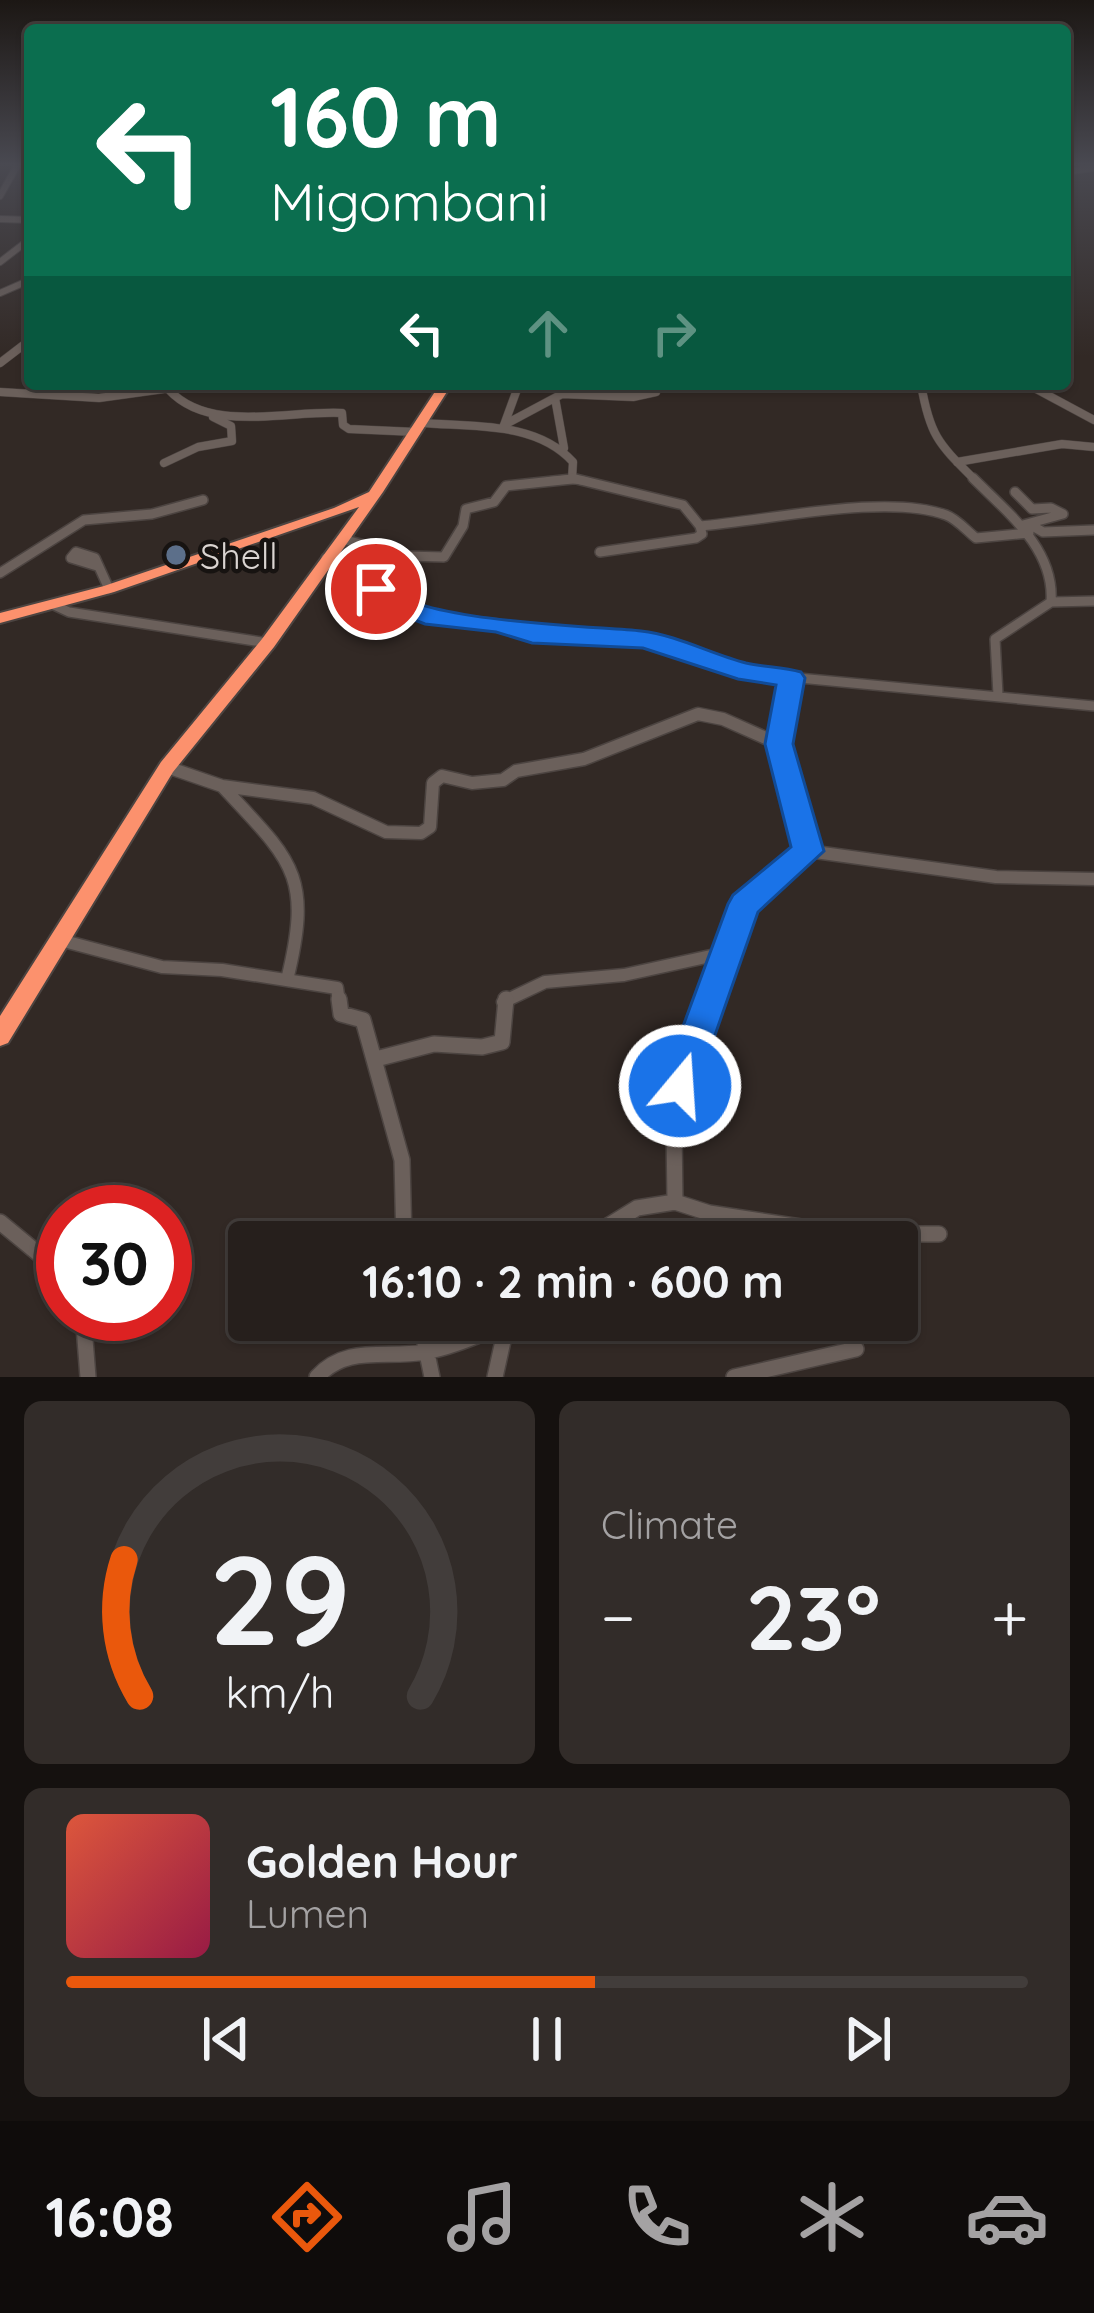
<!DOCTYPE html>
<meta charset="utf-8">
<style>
:root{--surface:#261f1c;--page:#322c29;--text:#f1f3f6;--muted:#a4a2a3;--line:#423d3b;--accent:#ea580c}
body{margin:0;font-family:Quicksand,sans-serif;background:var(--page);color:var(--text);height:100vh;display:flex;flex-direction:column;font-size:45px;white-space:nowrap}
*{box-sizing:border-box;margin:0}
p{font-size:39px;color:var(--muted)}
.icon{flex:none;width:66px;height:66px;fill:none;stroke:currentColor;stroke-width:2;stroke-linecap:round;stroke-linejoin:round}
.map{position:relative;height:1377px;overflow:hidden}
.side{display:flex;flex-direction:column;gap:24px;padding:24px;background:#15110f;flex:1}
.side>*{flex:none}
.banner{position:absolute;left:24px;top:24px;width:1047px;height:366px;border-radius:12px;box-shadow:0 3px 9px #0004,0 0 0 3px var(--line);background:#0b6e4f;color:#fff;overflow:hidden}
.speed{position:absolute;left:36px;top:1185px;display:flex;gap:24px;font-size:60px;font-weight:700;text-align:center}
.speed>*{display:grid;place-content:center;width:156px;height:156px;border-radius:50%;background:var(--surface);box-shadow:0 3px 9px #0004,0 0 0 3px var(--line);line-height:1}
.speed .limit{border:18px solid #d22;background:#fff;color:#111}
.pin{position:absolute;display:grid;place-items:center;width:102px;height:102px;color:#fff;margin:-51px;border:6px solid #fff;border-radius:50%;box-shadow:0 3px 12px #0007}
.me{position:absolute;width:132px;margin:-66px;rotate:18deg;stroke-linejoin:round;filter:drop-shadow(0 0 9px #0008)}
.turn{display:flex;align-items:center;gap:42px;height:252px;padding:0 48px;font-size:54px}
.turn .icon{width:156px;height:156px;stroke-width:2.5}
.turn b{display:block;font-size:84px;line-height:102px}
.lanes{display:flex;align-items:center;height:114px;padding:0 48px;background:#0003;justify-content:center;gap:60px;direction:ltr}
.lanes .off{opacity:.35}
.big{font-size:90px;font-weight:800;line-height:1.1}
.side .widget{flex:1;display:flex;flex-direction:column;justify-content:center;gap:18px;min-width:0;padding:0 42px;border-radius:18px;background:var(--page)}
.side .dial{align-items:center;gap:0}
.dial svg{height:312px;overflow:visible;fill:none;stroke:var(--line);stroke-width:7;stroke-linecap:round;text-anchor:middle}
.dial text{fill:var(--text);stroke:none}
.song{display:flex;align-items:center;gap:36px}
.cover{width:144px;height:144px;border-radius:18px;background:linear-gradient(135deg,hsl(10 70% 55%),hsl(340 70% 35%))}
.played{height:12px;border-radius:6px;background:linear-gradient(90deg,var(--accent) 55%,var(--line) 55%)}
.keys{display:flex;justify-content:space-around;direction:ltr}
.heat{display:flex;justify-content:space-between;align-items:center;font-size:66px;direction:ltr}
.side .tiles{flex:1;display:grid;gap:24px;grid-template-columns:1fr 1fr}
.widget:last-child{grid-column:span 2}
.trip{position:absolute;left:228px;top:1221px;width:690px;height:120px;border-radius:12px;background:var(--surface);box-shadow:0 3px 9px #0004,0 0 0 3px var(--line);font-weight:800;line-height:120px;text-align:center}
.menu{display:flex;height:192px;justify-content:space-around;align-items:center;background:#0f0c0b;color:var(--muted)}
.menu .icon{width:84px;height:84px}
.menu .current{color:var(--accent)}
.menu b{font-size:54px;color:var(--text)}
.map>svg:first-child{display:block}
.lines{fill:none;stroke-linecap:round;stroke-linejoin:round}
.minor-far4-casing{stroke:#4c4441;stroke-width:8}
.minor-far3-casing{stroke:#4c4441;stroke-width:9}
.minor-far2-casing{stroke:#4c4441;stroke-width:12}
.minor-far1-casing{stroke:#4c4441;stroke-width:15}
.minor-casing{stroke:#4c4441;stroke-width:18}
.highway-casing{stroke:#4c4441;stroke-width:4}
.minor-far4{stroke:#6b605b;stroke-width:6}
.minor-far3{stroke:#6b605b;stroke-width:8}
.minor-far2{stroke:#6b605b;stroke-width:9}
.minor-far1{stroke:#6b605b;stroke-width:12}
.minor{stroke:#6b605b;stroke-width:15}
.highway{fill:#fc916d;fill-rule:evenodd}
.route{fill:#1a73e8;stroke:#114b97;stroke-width:3}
.service-dot{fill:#5c6f8a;stroke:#171311;stroke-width:4.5}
.labels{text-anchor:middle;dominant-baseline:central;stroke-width:9;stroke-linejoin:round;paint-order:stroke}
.poi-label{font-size:36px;fill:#dad4d1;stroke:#171311;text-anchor:start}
</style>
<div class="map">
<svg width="1094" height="1377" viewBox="0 0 1094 1377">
<rect width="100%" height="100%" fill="#322925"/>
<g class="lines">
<g class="minor-far4-casing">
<path id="minor-far4" d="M 1065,172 L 1094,168
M 0,196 L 18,164
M 0,219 L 30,220
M 0,262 L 30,239
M 0,293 L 30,280"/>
</g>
<g class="minor-far3-casing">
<path id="minor-far3" d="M 0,363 L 30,340
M 921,384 C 930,437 939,444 976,481
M 1027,384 L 1094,420
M 446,385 L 487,384
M 169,390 C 210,434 288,410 342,413 L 343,425 L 349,429 L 416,432
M 0,392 L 99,398 L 200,384
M 555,398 L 564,448
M 422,423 C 472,427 536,421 573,462 L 572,479 L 585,481
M 504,425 L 562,394 L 633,397 L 656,392 L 655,384
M 504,425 L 519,384
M 957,462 L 1062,444 L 1094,447
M 164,463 L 198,447 L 232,441 L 231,426 L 213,417
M 549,481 L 572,479"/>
</g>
<g class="minor-far2-casing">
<path id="minor-far2" d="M 572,478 L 683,505 L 700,526 C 766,521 886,493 946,515 C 957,519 967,531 976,538 L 1029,533
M 973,478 C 1007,512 1055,549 1051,602 L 995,639 L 998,695
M 1015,492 L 1032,509 L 1051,508 L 1063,514 L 1023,525
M 1029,524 L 1043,532 L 1094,530
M 342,539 L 405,556 L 444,557 L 463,526 L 466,509 L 494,502 L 506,486 L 572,479
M 76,552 L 95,558 L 109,589
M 76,552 L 71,558 L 97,566
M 600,552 L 696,538 L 702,534 L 700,526
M 326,558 L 353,568 L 379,597 L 425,616 L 498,624 L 532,635 L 647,640 L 756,674 L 1094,706
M 0,573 L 84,520 L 152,514 L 203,500
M 1051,602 L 1094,601
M 54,605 L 69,612 L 268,643
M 785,710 L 791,678"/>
</g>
<g class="minor-far1-casing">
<path id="minor-far1" d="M 786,707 L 779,744 L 808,851
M 167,767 L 222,786 L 313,798 L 386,832 L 421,833 L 430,827 L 433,783 L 442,776 L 472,783 L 503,780 L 516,771 L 584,759 L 698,714 L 723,719 L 779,744
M 222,786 C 292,861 313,874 287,980
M 808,851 L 996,877 L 1094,879
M 60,940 L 162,967 L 222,970 L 337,988 L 339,1002
M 503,1002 L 545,982 L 624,975 L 729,952
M 708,1002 L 751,896 L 808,851"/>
</g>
<g class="minor-casing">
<path id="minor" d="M 339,999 L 341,1014 L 363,1020 L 402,1160 L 404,1242
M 376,1059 L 434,1044 L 482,1047 L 502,1042 L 506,999
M 675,1202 L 674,1130 L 681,1074 L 694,1056 L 709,999
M 726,1216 L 734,1242
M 0,1222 L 63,1274
M 582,1242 L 637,1208 L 675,1202 L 709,1213 L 847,1234 L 939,1234
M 83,1314 L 88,1377
M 420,1320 L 432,1377
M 317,1377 C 347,1344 386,1359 425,1352 C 453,1347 480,1334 507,1324
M 495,1377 L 507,1323
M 734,1377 L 856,1349"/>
</g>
<g class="highway-casing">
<path id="highway" d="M 440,384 L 452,384 L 383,492 L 274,647 L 173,772 L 8,1043 L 0,1046 L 0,1016 L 161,762 L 262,639 L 359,507 L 114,592 L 0,623 L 0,613 L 104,586 L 334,508 L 369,492 Z"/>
</g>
<use href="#minor-far4" class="minor-far4"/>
<use href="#minor-far3" class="minor-far3"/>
<use href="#minor-far2" class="minor-far2"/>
<use href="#minor-far1" class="minor-far1"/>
<use href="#minor" class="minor"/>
<use href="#highway" class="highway"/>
</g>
<linearGradient id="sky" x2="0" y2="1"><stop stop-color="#1c1714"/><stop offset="0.46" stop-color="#494951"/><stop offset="1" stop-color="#494951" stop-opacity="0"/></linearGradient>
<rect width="1094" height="357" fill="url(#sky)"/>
<path class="route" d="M 376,581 L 385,584 C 407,622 594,626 641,631 C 677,635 711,654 746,663 C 764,667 783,667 801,672 L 805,678 L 793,744 L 824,851 L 758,912 L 693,1098 L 680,1104 L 666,1098 L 661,1086 L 728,904 L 733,895 L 791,847 L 765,744 L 776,685 L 738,679 L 643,648 L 532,643 L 496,632 L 425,624 L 370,603 L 364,589 Z"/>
<circle class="service-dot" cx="176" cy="555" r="12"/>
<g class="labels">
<g class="poi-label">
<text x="200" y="555">Shell</text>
</g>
</g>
</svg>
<div class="speed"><div class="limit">30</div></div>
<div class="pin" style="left:376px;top:589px;background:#d93025"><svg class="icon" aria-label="arrive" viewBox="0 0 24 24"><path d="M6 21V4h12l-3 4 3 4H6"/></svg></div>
<svg class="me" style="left:680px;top:1086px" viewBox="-20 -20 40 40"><circle r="17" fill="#1a73e8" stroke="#fff" stroke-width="3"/><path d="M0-11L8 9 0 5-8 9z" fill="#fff"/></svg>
<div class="trip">16:10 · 2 min · 600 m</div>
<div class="banner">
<div class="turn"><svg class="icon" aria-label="left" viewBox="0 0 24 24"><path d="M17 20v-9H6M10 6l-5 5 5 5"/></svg><div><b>160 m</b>Migombani</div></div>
<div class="lanes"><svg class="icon" aria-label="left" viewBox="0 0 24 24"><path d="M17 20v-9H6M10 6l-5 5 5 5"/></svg><svg class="icon off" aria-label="ahead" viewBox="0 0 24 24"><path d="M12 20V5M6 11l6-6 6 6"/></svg><svg class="icon off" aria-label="right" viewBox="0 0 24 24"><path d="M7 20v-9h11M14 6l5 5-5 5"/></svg></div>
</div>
</div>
<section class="side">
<div class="tiles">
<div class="widget dial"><svg viewBox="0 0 100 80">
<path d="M14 69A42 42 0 1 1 86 69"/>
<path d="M14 69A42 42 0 0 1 10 34" stroke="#ea580c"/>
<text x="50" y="56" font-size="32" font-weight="700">29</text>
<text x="50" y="72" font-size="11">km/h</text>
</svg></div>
<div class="widget"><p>Climate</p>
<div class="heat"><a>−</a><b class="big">23°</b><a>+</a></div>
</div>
<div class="widget">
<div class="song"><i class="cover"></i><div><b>Golden Hour</b><p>Lumen</p></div></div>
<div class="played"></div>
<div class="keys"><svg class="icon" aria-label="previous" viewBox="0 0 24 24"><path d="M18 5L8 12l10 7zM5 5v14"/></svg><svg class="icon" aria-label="pause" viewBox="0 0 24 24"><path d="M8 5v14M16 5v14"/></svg><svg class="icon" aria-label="next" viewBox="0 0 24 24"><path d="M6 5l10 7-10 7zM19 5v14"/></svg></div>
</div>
</div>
</section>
<nav class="menu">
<b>16:08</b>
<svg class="icon current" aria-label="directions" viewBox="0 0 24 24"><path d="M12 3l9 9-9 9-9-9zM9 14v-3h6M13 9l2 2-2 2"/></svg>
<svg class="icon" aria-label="music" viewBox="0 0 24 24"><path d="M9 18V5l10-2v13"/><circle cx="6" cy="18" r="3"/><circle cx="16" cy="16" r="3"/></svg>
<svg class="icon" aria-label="phone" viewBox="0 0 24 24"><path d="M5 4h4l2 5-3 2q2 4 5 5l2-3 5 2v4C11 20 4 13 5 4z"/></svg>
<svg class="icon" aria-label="climate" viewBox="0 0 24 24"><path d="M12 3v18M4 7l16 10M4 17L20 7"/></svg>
<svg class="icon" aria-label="car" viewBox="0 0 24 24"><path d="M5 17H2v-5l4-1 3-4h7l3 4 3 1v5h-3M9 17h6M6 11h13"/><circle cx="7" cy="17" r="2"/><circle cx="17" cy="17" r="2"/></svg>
</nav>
